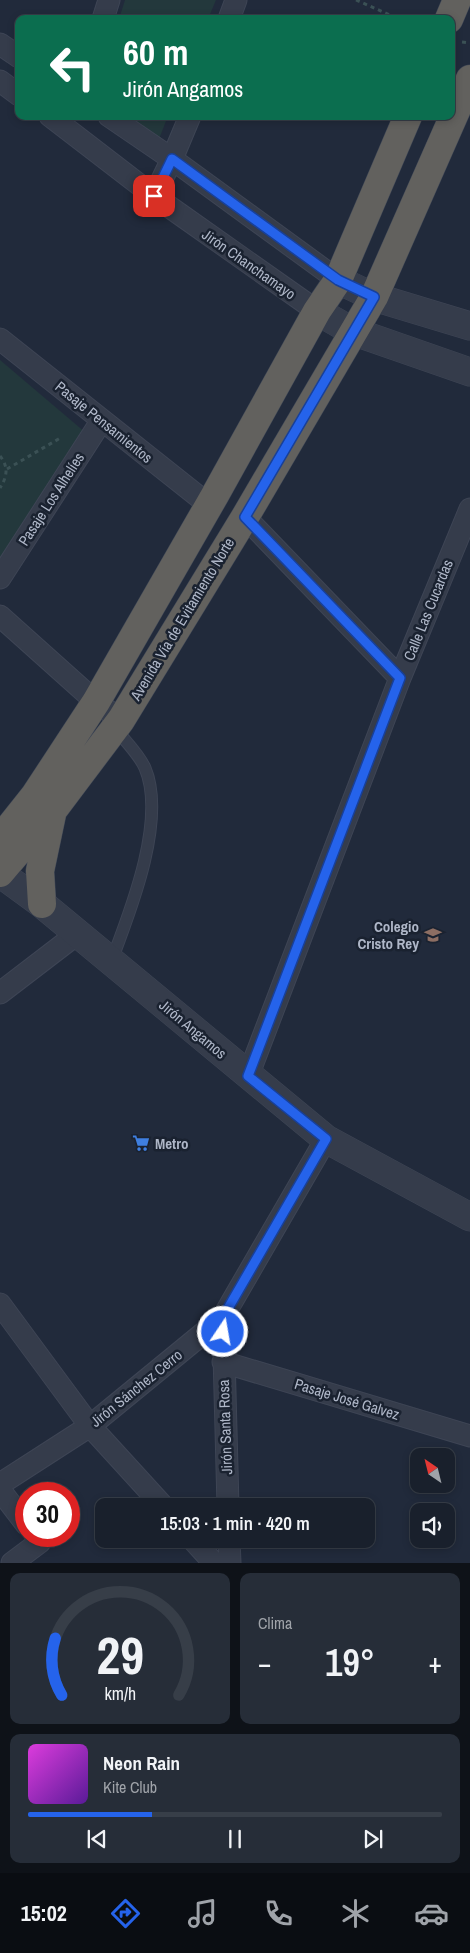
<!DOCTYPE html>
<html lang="es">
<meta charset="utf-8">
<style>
:root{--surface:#19202c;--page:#262d38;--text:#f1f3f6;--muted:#9fa3a9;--line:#373e48;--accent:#2563eb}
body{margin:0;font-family:"Archivo Narrow",sans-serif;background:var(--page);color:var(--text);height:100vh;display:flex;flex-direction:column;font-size:19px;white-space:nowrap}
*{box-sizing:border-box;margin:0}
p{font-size:16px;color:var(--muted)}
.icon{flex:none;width:28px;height:28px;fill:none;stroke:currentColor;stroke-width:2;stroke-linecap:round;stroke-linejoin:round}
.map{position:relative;height:1563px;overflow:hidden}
.details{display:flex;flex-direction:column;gap:10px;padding:10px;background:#0e1218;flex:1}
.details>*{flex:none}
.top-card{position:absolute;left:15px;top:15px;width:440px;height:105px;border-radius:10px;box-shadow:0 2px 8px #0003,0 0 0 1px var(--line);background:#0b6e4f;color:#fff;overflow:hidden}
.needle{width:32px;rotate:325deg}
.buttons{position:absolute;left:410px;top:1448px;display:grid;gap:10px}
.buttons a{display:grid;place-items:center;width:45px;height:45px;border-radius:10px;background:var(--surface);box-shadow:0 2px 8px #0003,0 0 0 1px var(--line);font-size:25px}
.speed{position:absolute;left:15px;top:1482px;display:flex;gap:10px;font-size:25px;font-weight:700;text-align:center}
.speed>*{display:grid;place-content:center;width:65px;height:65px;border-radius:50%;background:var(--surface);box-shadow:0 2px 8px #0003,0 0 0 1px var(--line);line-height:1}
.speed .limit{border:8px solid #d22;background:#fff;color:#111}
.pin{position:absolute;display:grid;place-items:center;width:42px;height:42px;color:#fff;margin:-21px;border-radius:10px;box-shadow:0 2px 8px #0006}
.me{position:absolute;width:55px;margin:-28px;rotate:12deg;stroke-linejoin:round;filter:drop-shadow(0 0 4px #0008)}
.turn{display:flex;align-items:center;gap:18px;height:105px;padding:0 25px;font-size:22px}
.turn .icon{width:65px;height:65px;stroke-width:2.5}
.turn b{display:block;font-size:35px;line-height:42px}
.big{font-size:38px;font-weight:600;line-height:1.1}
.details .card{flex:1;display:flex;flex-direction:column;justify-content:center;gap:8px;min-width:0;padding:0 18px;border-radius:10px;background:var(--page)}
.details .dial{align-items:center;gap:0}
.dial svg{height:130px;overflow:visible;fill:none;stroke:var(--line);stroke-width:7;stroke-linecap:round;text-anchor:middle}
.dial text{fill:var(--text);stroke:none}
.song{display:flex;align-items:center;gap:15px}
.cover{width:60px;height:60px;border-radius:8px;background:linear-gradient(135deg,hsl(300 70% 55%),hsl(270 70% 35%))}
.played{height:5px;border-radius:2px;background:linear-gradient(90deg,var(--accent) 30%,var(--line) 30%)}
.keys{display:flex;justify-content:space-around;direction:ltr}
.heat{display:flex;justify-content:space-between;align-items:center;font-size:28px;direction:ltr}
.details .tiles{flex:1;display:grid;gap:10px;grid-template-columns:1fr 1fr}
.card:last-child{grid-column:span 2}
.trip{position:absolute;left:95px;top:1498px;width:280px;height:50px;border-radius:10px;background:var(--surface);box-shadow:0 2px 8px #0003,0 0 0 1px var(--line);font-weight:600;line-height:50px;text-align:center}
.dock{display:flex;height:80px;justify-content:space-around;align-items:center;background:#0a0d12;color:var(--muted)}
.dock .icon{width:35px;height:35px}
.dock .active{color:var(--accent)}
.dock b{font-size:22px;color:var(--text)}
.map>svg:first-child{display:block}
.green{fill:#23383c}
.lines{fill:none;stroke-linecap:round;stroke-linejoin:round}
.service-casing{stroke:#3e4555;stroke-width:13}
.minor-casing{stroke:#3e4555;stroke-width:23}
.tertiary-casing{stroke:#3e4555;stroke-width:29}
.trunk-casing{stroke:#3f4756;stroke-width:29}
.path{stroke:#3b5155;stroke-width:3;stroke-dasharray:4 4;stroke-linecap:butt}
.service{stroke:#353c4b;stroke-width:11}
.minor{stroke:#353c4b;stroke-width:21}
.tertiary{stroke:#353c4b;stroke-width:28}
.trunk{stroke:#62615e;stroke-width:28}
.route-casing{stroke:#184099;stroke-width:12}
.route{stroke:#2563eb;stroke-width:9}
.labels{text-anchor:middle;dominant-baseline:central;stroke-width:5;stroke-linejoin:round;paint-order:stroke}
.street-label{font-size:15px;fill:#afb7c8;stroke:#1a2230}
.poi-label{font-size:15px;font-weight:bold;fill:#afb7c8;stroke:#1a2230;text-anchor:end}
</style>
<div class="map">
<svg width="470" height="1563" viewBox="0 0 470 1563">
<rect width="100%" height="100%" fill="#212a3b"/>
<path class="green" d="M 125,0 L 216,0 L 208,19 L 119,19 Z
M 128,116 L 168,116 L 159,139 Z
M 0,360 L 86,433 L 0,564 Z"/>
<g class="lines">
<g class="service-casing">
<path id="service" d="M 111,962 C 130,912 167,820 145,768 C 139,754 125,741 115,728"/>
</g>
<g class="minor-casing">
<path id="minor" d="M 103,19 L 109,0
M 229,19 L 236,0
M 0,44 L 19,57
M 0,81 L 19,95
M 50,116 L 154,196 L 317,311
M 109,116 L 172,159 L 338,280
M 154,196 L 172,159 L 190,116
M 0,339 L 209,505
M 245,517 L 400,678
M 0,578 L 102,420
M 0,616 L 96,702 L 121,720
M 0,993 L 77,934
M 248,1076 L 400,678 L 470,509
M 0,1304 L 90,1426 L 163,1506
M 223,1317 L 228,1506
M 223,1362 L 470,1436
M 0,1484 L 90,1426 L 223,1317 L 326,1139
M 0,1490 L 26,1524
M 192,1539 L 214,1563
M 229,1539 L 230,1563
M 12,1563 L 40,1542 L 36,1536"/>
</g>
<g class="tertiary-casing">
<path id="tertiary" d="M 338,280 L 374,297 L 470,326
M 317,311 L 352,331 L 470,372
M 1,874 L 42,904 L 326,1139 L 470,1217"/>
</g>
<g class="trunk-casing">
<path id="trunk" d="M 449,19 L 457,0
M 0,839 L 35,795 L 96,702 L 215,495 L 317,311 L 338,280 L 408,116
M 0,873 L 54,809 L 121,720 L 245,517 L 374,297 L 470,79
M 42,904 L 40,871 L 52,814"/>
</g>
<path class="path" d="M 356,0 L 399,19
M 462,42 L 470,43
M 0,456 C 9,467 7,477 0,488
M 7,469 L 62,437"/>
<use href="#service" class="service"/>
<use href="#minor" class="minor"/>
<use href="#tertiary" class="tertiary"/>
<use href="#trunk" class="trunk"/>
</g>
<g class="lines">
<g class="route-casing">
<path id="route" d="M 154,196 L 172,159 L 338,280 L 374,297 L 245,517 L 400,678 L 248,1076 L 326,1139 L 223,1317 L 223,1332"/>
</g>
<use href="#route" class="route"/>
</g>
<defs>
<g id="university-bare" transform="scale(1.35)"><path d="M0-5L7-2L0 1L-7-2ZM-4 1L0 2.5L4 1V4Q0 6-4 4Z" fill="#8d6e63" stroke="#1a2230" stroke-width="2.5" paint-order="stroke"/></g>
<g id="supermarket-bare" transform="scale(1.35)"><path d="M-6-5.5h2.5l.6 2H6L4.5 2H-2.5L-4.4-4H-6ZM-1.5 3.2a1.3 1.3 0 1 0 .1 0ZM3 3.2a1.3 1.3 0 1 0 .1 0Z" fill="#3f7fe0" stroke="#1a2230" stroke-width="2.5" paint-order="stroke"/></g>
</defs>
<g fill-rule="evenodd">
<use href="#university-bare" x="433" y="935"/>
<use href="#supermarket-bare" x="141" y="1143"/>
</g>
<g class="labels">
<g class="street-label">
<text transform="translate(249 264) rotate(35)">Jirón Chanchamayo</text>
<text transform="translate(104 422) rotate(39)">Pasaje Pensamientos</text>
<text transform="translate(51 499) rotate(-57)">Pasaje Los Alhelíes</text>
<text transform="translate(428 610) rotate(-68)">Calle Las Cucardas</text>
<text transform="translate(182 619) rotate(-59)">Avenida Vía de Evitamiento Norte</text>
<text transform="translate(193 1029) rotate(40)">Jirón Angamos</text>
<text transform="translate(136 1388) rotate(-39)">Jirón Sánchez Cerro</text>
<text transform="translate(347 1399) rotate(17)">Pasaje José Galvez</text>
<text transform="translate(225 1427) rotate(-92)">Jirón Santa Rosa</text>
</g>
<g class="poi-label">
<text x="419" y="926">Colegio<tspan x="419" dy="17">Cristo Rey</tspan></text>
<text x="155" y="1143" text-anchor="start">Metro</text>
</g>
</g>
</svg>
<div class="buttons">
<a><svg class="needle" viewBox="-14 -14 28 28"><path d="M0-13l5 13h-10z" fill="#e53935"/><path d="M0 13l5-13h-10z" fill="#9fa3a9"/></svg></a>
<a><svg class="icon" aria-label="sound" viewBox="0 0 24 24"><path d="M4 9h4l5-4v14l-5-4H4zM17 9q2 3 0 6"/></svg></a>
</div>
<div class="speed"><div class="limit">30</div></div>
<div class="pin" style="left:154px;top:196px;background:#d93025"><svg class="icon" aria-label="arrive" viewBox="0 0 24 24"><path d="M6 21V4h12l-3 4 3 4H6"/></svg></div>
<svg class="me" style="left:223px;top:1332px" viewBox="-20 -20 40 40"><circle r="17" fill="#2563eb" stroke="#fff" stroke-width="3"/><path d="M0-11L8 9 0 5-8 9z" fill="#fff"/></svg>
<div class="trip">15:03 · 1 min · 420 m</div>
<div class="top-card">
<div class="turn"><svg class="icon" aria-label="left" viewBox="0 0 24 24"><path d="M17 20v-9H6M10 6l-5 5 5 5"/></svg><div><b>60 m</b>Jirón Angamos</div></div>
</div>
</div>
<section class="details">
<div class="tiles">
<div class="card dial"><svg viewBox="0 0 100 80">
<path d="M14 69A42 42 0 1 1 86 69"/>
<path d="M14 69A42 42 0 0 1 10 34" stroke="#2563eb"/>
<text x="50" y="56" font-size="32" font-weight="700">29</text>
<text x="50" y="72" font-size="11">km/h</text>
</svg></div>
<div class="card"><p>Clima</p>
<div class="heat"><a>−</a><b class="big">19°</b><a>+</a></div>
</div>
<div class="card">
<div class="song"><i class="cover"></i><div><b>Neon Rain</b><p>Kite Club</p></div></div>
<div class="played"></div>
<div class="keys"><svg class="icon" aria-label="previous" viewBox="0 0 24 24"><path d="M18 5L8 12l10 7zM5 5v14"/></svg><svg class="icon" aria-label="pause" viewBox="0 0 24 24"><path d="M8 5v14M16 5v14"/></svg><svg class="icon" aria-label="next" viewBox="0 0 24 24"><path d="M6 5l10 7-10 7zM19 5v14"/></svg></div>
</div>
</div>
</section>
<nav class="dock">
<b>15:02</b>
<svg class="icon active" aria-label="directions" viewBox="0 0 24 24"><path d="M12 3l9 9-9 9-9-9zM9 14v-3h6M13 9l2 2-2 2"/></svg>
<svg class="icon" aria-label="music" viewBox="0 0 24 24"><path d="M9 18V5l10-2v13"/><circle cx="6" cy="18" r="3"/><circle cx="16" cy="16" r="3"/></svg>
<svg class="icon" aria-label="phone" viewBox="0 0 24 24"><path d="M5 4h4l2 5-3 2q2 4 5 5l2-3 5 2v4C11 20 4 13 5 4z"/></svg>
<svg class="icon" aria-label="climate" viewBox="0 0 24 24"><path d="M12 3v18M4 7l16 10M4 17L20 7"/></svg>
<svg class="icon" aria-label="car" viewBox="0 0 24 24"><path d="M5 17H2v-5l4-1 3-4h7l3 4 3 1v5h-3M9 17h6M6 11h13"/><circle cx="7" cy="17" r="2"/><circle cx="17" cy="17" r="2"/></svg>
</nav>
